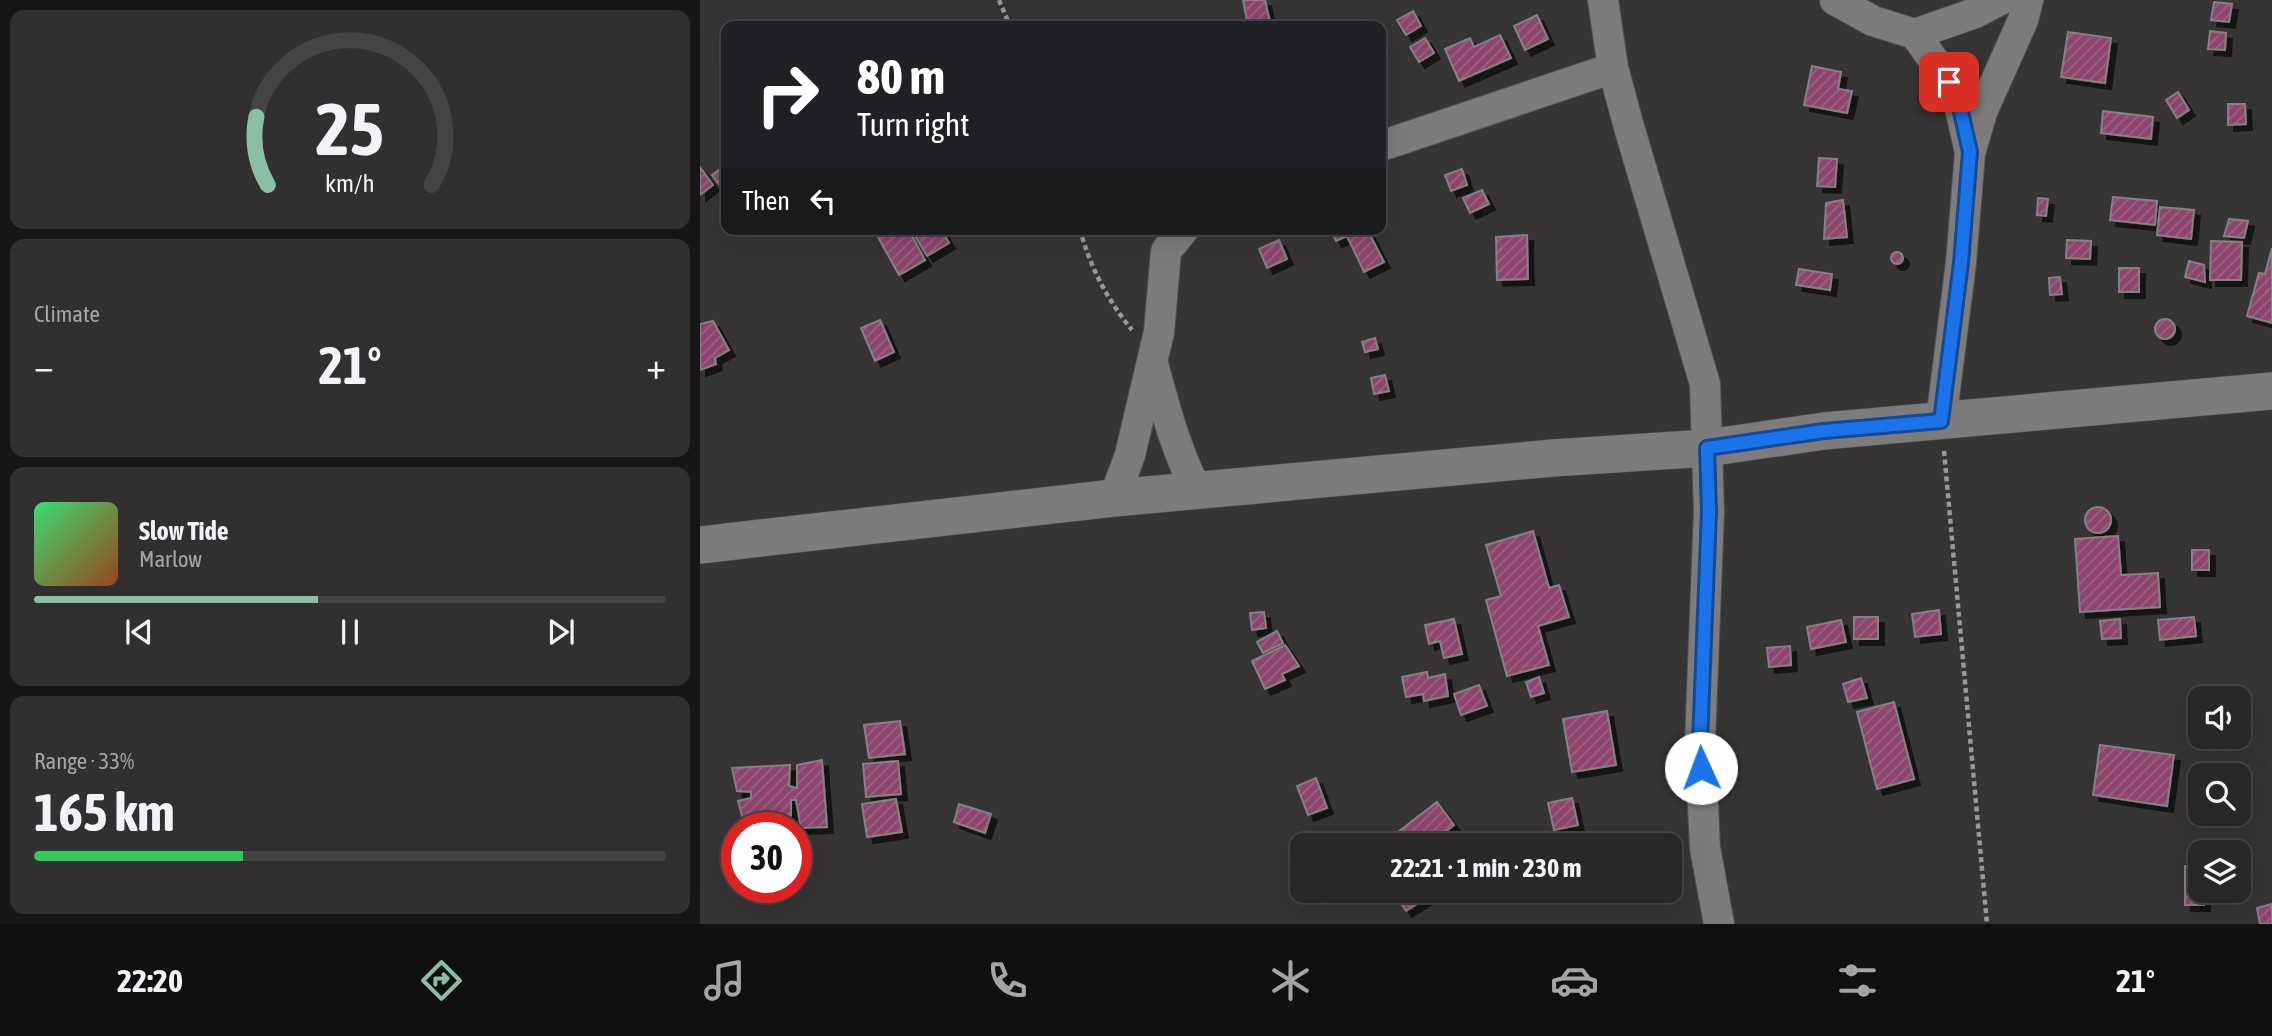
<!DOCTYPE html>
<meta charset="utf-8">
<style>
:root{--surface:#292728;--page:#312f30;--text:#f1f3f6;--muted:#a5a5a8;--line:#454445;--accent:#8abfa5}
body{margin:0;font-family:"Asap Condensed",sans-serif;background:var(--page);color:var(--text);height:100vh;display:flex;flex-direction:column;font-size:26px;white-space:nowrap}
*{box-sizing:border-box;margin:0}
p{font-size:23px;color:var(--muted)}
.icon{flex:none;width:38px;height:38px;fill:none;stroke:currentColor;stroke-width:2;stroke-linecap:round;stroke-linejoin:round}
.map{position:relative;flex:1;overflow:hidden}
.side{display:flex;flex-direction:column;gap:10px;padding:10px;background:#171516;width:700px}
.side>*{flex:none}
.top-card{position:absolute;left:21px;top:21px;width:665px;height:214px;border-radius:14px;box-shadow:0 7px 28px #0002,0 0 0 2px var(--line);background:#202124;color:#fff;overflow:hidden}
.tools{position:absolute;left:1488px;top:686px;display:grid;gap:14px}
.tools a{display:grid;place-items:center;width:63px;height:63px;border-radius:14px;background:var(--surface);box-shadow:0 7px 28px #0002,0 0 0 2px var(--line);font-size:35px}
.speed{position:absolute;left:21px;top:812px;display:flex;gap:14px;font-size:35px;font-weight:700;text-align:center}
.speed>*{display:grid;place-content:center;width:91px;height:91px;border-radius:50%;background:var(--surface);box-shadow:0 7px 28px #0002,0 0 0 2px var(--line);line-height:1}
.speed .limit{border:10px solid #d22;background:#fff;color:#111}
.pin{position:absolute;display:grid;place-items:center;width:60px;height:60px;color:#fff;margin:-30px;border-radius:14px;box-shadow:0 4px 10px #0006}
.me{position:absolute;width:77px;margin:-38px;rotate:358deg;stroke-linejoin:round;filter:drop-shadow(0 0 5px #0008)}
.turn{display:flex;align-items:center;gap:24px;height:147px;padding:0 21px;font-size:32px}
.turn .icon{width:91px;height:91px;stroke-width:2.5}
.turn b{display:block;font-size:49px;line-height:60px}
.then{display:flex;align-items:center;height:66px;padding:0 21px;background:#0003;gap:14px;font-size:26px}
.big{font-size:52px;font-weight:700;line-height:1.1}
.side .widget{flex:1;display:flex;flex-direction:column;justify-content:center;gap:10px;min-width:0;padding:0 24px;border-radius:14px;background:var(--page)}
.side .dial{align-items:center;gap:0}
.dial svg{height:182px;overflow:visible;fill:none;stroke:var(--line);stroke-width:7;stroke-linecap:round;text-anchor:middle}
.dial text{fill:var(--text);stroke:none}
.song{display:flex;align-items:center;gap:21px}
.cover{width:84px;height:84px;border-radius:10px;background:linear-gradient(135deg,hsl(140 70% 55%),hsl(20 70% 35%))}
.played{height:7px;border-radius:4px;background:linear-gradient(90deg,var(--accent) 45%,var(--line) 45%)}
.keys{display:flex;justify-content:space-around;direction:ltr}
.heat{display:flex;justify-content:space-between;align-items:center;font-size:38px;direction:ltr}
.charge{height:10px;border-radius:5px;background:linear-gradient(90deg,#34c759 33%,var(--line) 0)}
.trip{position:absolute;left:590px;top:833px;width:392px;height:70px;border-radius:14px;background:var(--surface);box-shadow:0 7px 28px #0002,0 0 0 2px var(--line);font-weight:700;line-height:70px;text-align:center}
.tab-bar{display:flex;height:112px;justify-content:space-around;align-items:center;background:#101010;color:var(--muted)}
.tab-bar .icon{width:49px;height:49px}
.tab-bar .active{color:var(--accent)}
.tab-bar b{font-size:32px;color:var(--text)}
main{display:flex;flex:1;min-height:0}
.map>svg:first-child{display:block}
.building{fill:url(#building-hatch);stroke:#848182;stroke-width:2;filter:url(#shadow)}
.lines{fill:none;stroke-linecap:round;stroke-linejoin:round}
.minor-casing{stroke:#545253;stroke-width:32}
.tertiary-casing{stroke:#545253;stroke-width:38}
.path{stroke:#9a9798;stroke-width:4.5;stroke-dasharray:5 3.5;stroke-linecap:butt}
.minor{stroke:#7e7b7c;stroke-width:30}
.tertiary{stroke:#7e7b7c;stroke-width:37}
.route-casing{stroke:#114b97;stroke-width:18}
.route{stroke:#1a73e8;stroke-width:12}
</style>
<main>
<section class="side">
<div class="widget dial"><svg viewBox="0 0 100 80">
<path d="M14 69A42 42 0 1 1 86 69"/>
<path d="M14 69A42 42 0 0 1 9 39" stroke="#8abfa5"/>
<text x="50" y="56" font-size="32" font-weight="700">25</text>
<text x="50" y="72" font-size="11">km/h</text>
</svg></div>
<div class="widget"><p>Climate</p>
<div class="heat"><a>−</a><b class="big">21°</b><a>+</a></div>
</div>
<div class="widget">
<div class="song"><i class="cover"></i><div><b>Slow Tide</b><p>Marlow</p></div></div>
<div class="played"></div>
<div class="keys"><svg class="icon" aria-label="previous" viewBox="0 0 24 24"><path d="M18 5L8 12l10 7zM5 5v14"/></svg><svg class="icon" aria-label="pause" viewBox="0 0 24 24"><path d="M8 5v14M16 5v14"/></svg><svg class="icon" aria-label="next" viewBox="0 0 24 24"><path d="M6 5l10 7-10 7zM19 5v14"/></svg></div>
</div>
<div class="widget"><p>Range · 33%</p><b class="big">165 km</b><div class="charge"></div></div>
</section>
<div class="map">
<svg width="1572" height="924" viewBox="0 0 1572 924">
<defs>
<pattern id="building-hatch" width="6" height="6" patternUnits="userSpaceOnUse" patternTransform="scale(1.75)"><rect width="6" height="6" fill="#8d456d"/><path d="M-1 1l2-2M0 6l6-6M5 7l2-2" fill="none" stroke="#9d6082"/></pattern>
<filter id="shadow"><feDropShadow dx="6" dy="6" stdDeviation="0" flood-color="#0009"/></filter>
</defs>
<rect width="100%" height="100%" fill="#373435"/>
<path class="building" d="M 543,0 L 565,0 L 571,26 L 548,26 Z
M 1514,2 L 1532,4 L 1529,22 L 1511,20 Z
M 713,11 L 721,26 L 706,35 L 697,20 Z
M 837,15 L 848,39 L 825,50 L 814,26 Z
M 1510,31 L 1526,33 L 1525,50 L 1508,49 Z
M 1368,32 L 1411,38 L 1405,83 L 1361,77 Z
M 800,35 L 811,58 L 759,81 L 745,49 L 770,38 L 774,47 Z
M 725,38 L 734,53 L 719,62 L 710,47 Z
M 1112,66 L 1141,72 L 1138,89 L 1152,91 L 1147,113 L 1104,105 Z
M 1478,92 L 1489,110 L 1477,118 L 1466,100 Z
M 1528,104 L 1545,104 L 1546,124 L 1528,125 Z
M 1403,111 L 1453,117 L 1451,139 L 1401,133 Z
M 1119,158 L 1137,159 L 1135,187 L 1117,186 Z
M 26,165 L 26,194 L 12,175 Z
M 0,167 L 13,185 L 0,195 Z
M 762,169 L 767,185 L 751,191 L 745,175 Z
M 782,190 L 789,204 L 770,213 L 763,198 Z
M 1413,197 L 1457,201 L 1455,225 L 1410,220 Z
M 1338,198 L 1348,199 L 1346,216 L 1337,215 Z
M 1143,200 L 1147,237 L 1124,239 L 1126,203 Z
M 1460,207 L 1494,210 L 1491,239 L 1457,235 Z
M 1529,219 L 1548,221 L 1544,238 L 1524,236 Z
M 191,229 L 202,229 L 205,235 L 210,232 L 225,260 L 199,275 L 178,237 Z
M 211,229 L 241,229 L 249,243 L 227,256 Z
M 630,229 L 667,229 L 684,262 L 664,272 L 647,236 L 636,241 Z
M 827,235 L 828,279 L 797,280 L 796,237 Z
M 579,240 L 587,259 L 567,268 L 559,249 Z
M 1367,240 L 1391,241 L 1390,259 L 1366,258 Z
M 1511,241 L 1542,242 L 1541,280 L 1510,280 Z
M 1572,248 L 1572,323 L 1547,316 L 1559,273 L 1565,274 Z
M1191 258a6 6 0 1 1 12 0a6 6 0 1 1-12 0Z
M 1489,261 L 1504,265 L 1505,282 L 1485,277 Z
M 1419,268 L 1439,268 L 1439,292 L 1419,292 Z
M 1099,269 L 1132,274 L 1130,290 L 1096,285 Z
M 1360,277 L 1362,294 L 1350,295 L 1349,278 Z
M1455 329a10 10 0 1 1 20 0a10 10 0 1 1-20 0Z
M 180,320 L 194,352 L 175,361 L 161,328 Z
M 13,321 L 29,350 L 15,358 L 16,364 L 0,370 L 0,324 Z
M 675,338 L 678,349 L 665,352 L 662,342 Z
M 685,375 L 689,391 L 674,394 L 671,378 Z
M1385 520a13 13 0 1 1 26 0a13 13 0 1 1-26 0Z
M 833,531 L 849,588 L 859,585 L 869,617 L 838,626 L 849,665 L 807,676 L 786,600 L 801,596 L 786,545 Z
M 1418,536 L 1421,575 L 1458,573 L 1460,607 L 1380,612 L 1375,539 Z
M 1492,550 L 1509,550 L 1509,570 L 1492,570 Z
M 1239,610 L 1241,634 L 1215,637 L 1212,614 Z
M 564,612 L 566,628 L 552,630 L 550,613 Z
M 1154,617 L 1178,617 L 1178,639 L 1154,639 Z
M 1494,617 L 1496,636 L 1460,640 L 1458,620 Z
M 754,619 L 762,654 L 744,658 L 740,641 L 729,644 L 725,625 Z
M 1420,619 L 1421,638 L 1402,639 L 1400,621 Z
M 1141,620 L 1146,642 L 1111,649 L 1107,627 Z
M 577,631 L 583,643 L 563,653 L 557,642 Z
M 585,645 L 599,666 L 582,674 L 585,680 L 565,689 L 552,661 Z
M 1090,646 L 1091,665 L 1069,667 L 1067,648 Z
M 727,672 L 728,678 L 745,674 L 748,696 L 724,701 L 723,694 L 706,697 L 702,677 Z
M 839,677 L 844,693 L 831,697 L 826,682 Z
M 1161,678 L 1167,698 L 1148,702 L 1143,684 Z
M 779,685 L 787,706 L 761,715 L 754,694 Z
M 1194,702 L 1214,779 L 1177,789 L 1157,712 Z
M 907,711 L 916,765 L 872,772 L 863,719 Z
M 200,721 L 205,754 L 169,758 L 164,725 Z
M 1400,745 L 1474,755 L 1467,806 L 1393,795 Z
M 122,760 L 127,827 L 101,828 L 96,800 L 91,800 L 91,816 L 44,823 L 38,801 L 51,798 L 51,792 L 37,791 L 32,768 L 90,765 L 89,786 L 97,788 L 97,765 Z
M 198,761 L 201,794 L 166,797 L 163,764 Z
M 616,778 L 627,808 L 608,815 L 597,786 Z
M 872,798 L 878,825 L 854,830 L 848,803 Z
M 196,799 L 202,832 L 167,837 L 162,804 Z
M 737,802 L 754,825 L 728,845 L 698,845 L 694,835 Z
M 259,804 L 291,814 L 285,833 L 254,822 Z
M 1485,866 L 1500,866 L 1500,891 L 1504,891 L 1504,905 L 1485,905 Z
M 693,891 L 735,891 L 736,892 L 706,911 Z
M 1572,904 L 1572,924 L 1560,924 L 1557,908 Z"/>
<g class="lines">
<g class="minor-casing">
<path id="minor" d="M 903,0 L 913,68 L 929,127 L 1005,384 L 1009,511 L 1000,742 L 1005,848 L 1019,924
M 1135,0 L 1173,21 L 1215,34 L 1275,13 L 1300,0
M 1215,34 L 1249,82 L 1259,103 L 1269,148
M 681,146 L 913,68
M 453,364 C 465,408 476,451 497,491
M 1241,421 L 1261,263 L 1270,153 L 1282,112 L 1323,20 L 1328,0
M 414,498 L 430,455 L 459,332 L 466,251 L 484,229"/>
</g>
<g class="tertiary-casing">
<path id="tertiary" d="M 0,545 L 414,498 L 853,458 L 1007,448 L 1124,431 L 1572,391"/>
</g>
<path class="path" d="M 299,0 L 310,26
M 380,229 C 389,265 408,301 432,330
M 1244,451 L 1287,924"/>
<use href="#minor" class="minor"/>
<use href="#tertiary" class="tertiary"/>
</g>
<g class="lines">
<g class="route-casing">
<path id="route" d="M 1001,768 L 1000,742 L 1009,511 L 1007,448 L 1124,431 L 1241,421 L 1261,263 L 1270,152 L 1259,103 L 1249,82"/>
</g>
<use href="#route" class="route"/>
</g>
</svg>
<div class="tools">
<a><svg class="icon" aria-label="sound" viewBox="0 0 24 24"><path d="M4 9h4l5-4v14l-5-4H4zM17 9q2 3 0 6"/></svg></a>
<a><svg class="icon" aria-label="search" viewBox="0 0 24 24"><circle cx="10" cy="10" r="6"/><path d="M15 15l6 6"/></svg></a>
<a><svg class="icon" aria-label="layers" viewBox="0 0 24 24"><path d="M12 4l9 5-9 5-9-5zM3 14l9 5 9-5"/></svg></a>
</div>
<div class="speed"><div class="limit">30</div></div>
<div class="pin" style="left:1249px;top:82px;background:#d93025"><svg class="icon" aria-label="arrive" viewBox="0 0 24 24"><path d="M6 21V4h12l-3 4 3 4H6"/></svg></div>
<svg class="me" style="left:1001px;top:768px" viewBox="-20 -20 40 40"><circle r="19" fill="#fff"/><path d="M0-13L10 11 0 6-10 11z" fill="#1a73e8"/></svg>
<div class="trip">22:21 · 1 min · 230 m</div>
<div class="top-card">
<div class="turn"><svg class="icon" aria-label="right" viewBox="0 0 24 24"><path d="M7 20v-9h11M14 6l5 5-5 5"/></svg><div><b>80 m</b>Turn right</div></div>
<div class="then">Then<svg class="icon" aria-label="left" viewBox="0 0 24 24"><path d="M17 20v-9H6M10 6l-5 5 5 5"/></svg></div>
</div>
</div>
</main>
<nav class="tab-bar">
<b>22:20</b>
<svg class="icon active" aria-label="directions" viewBox="0 0 24 24"><path d="M12 3l9 9-9 9-9-9zM9 14v-3h6M13 9l2 2-2 2"/></svg>
<svg class="icon" aria-label="music" viewBox="0 0 24 24"><path d="M9 18V5l10-2v13"/><circle cx="6" cy="18" r="3"/><circle cx="16" cy="16" r="3"/></svg>
<svg class="icon" aria-label="phone" viewBox="0 0 24 24"><path d="M5 4h4l2 5-3 2q2 4 5 5l2-3 5 2v4C11 20 4 13 5 4z"/></svg>
<svg class="icon" aria-label="climate" viewBox="0 0 24 24"><path d="M12 3v18M4 7l16 10M4 17L20 7"/></svg>
<svg class="icon" aria-label="car" viewBox="0 0 24 24"><path d="M5 17H2v-5l4-1 3-4h7l3 4 3 1v5h-3M9 17h6M6 11h13"/><circle cx="7" cy="17" r="2"/><circle cx="17" cy="17" r="2"/></svg>
<svg class="icon" aria-label="filters" viewBox="0 0 24 24"><path d="M4 7h16M4 17h16"/><circle cx="9" cy="7" r="2"/><circle cx="15" cy="17" r="2"/></svg>
<b>21°</b>
</nav>
